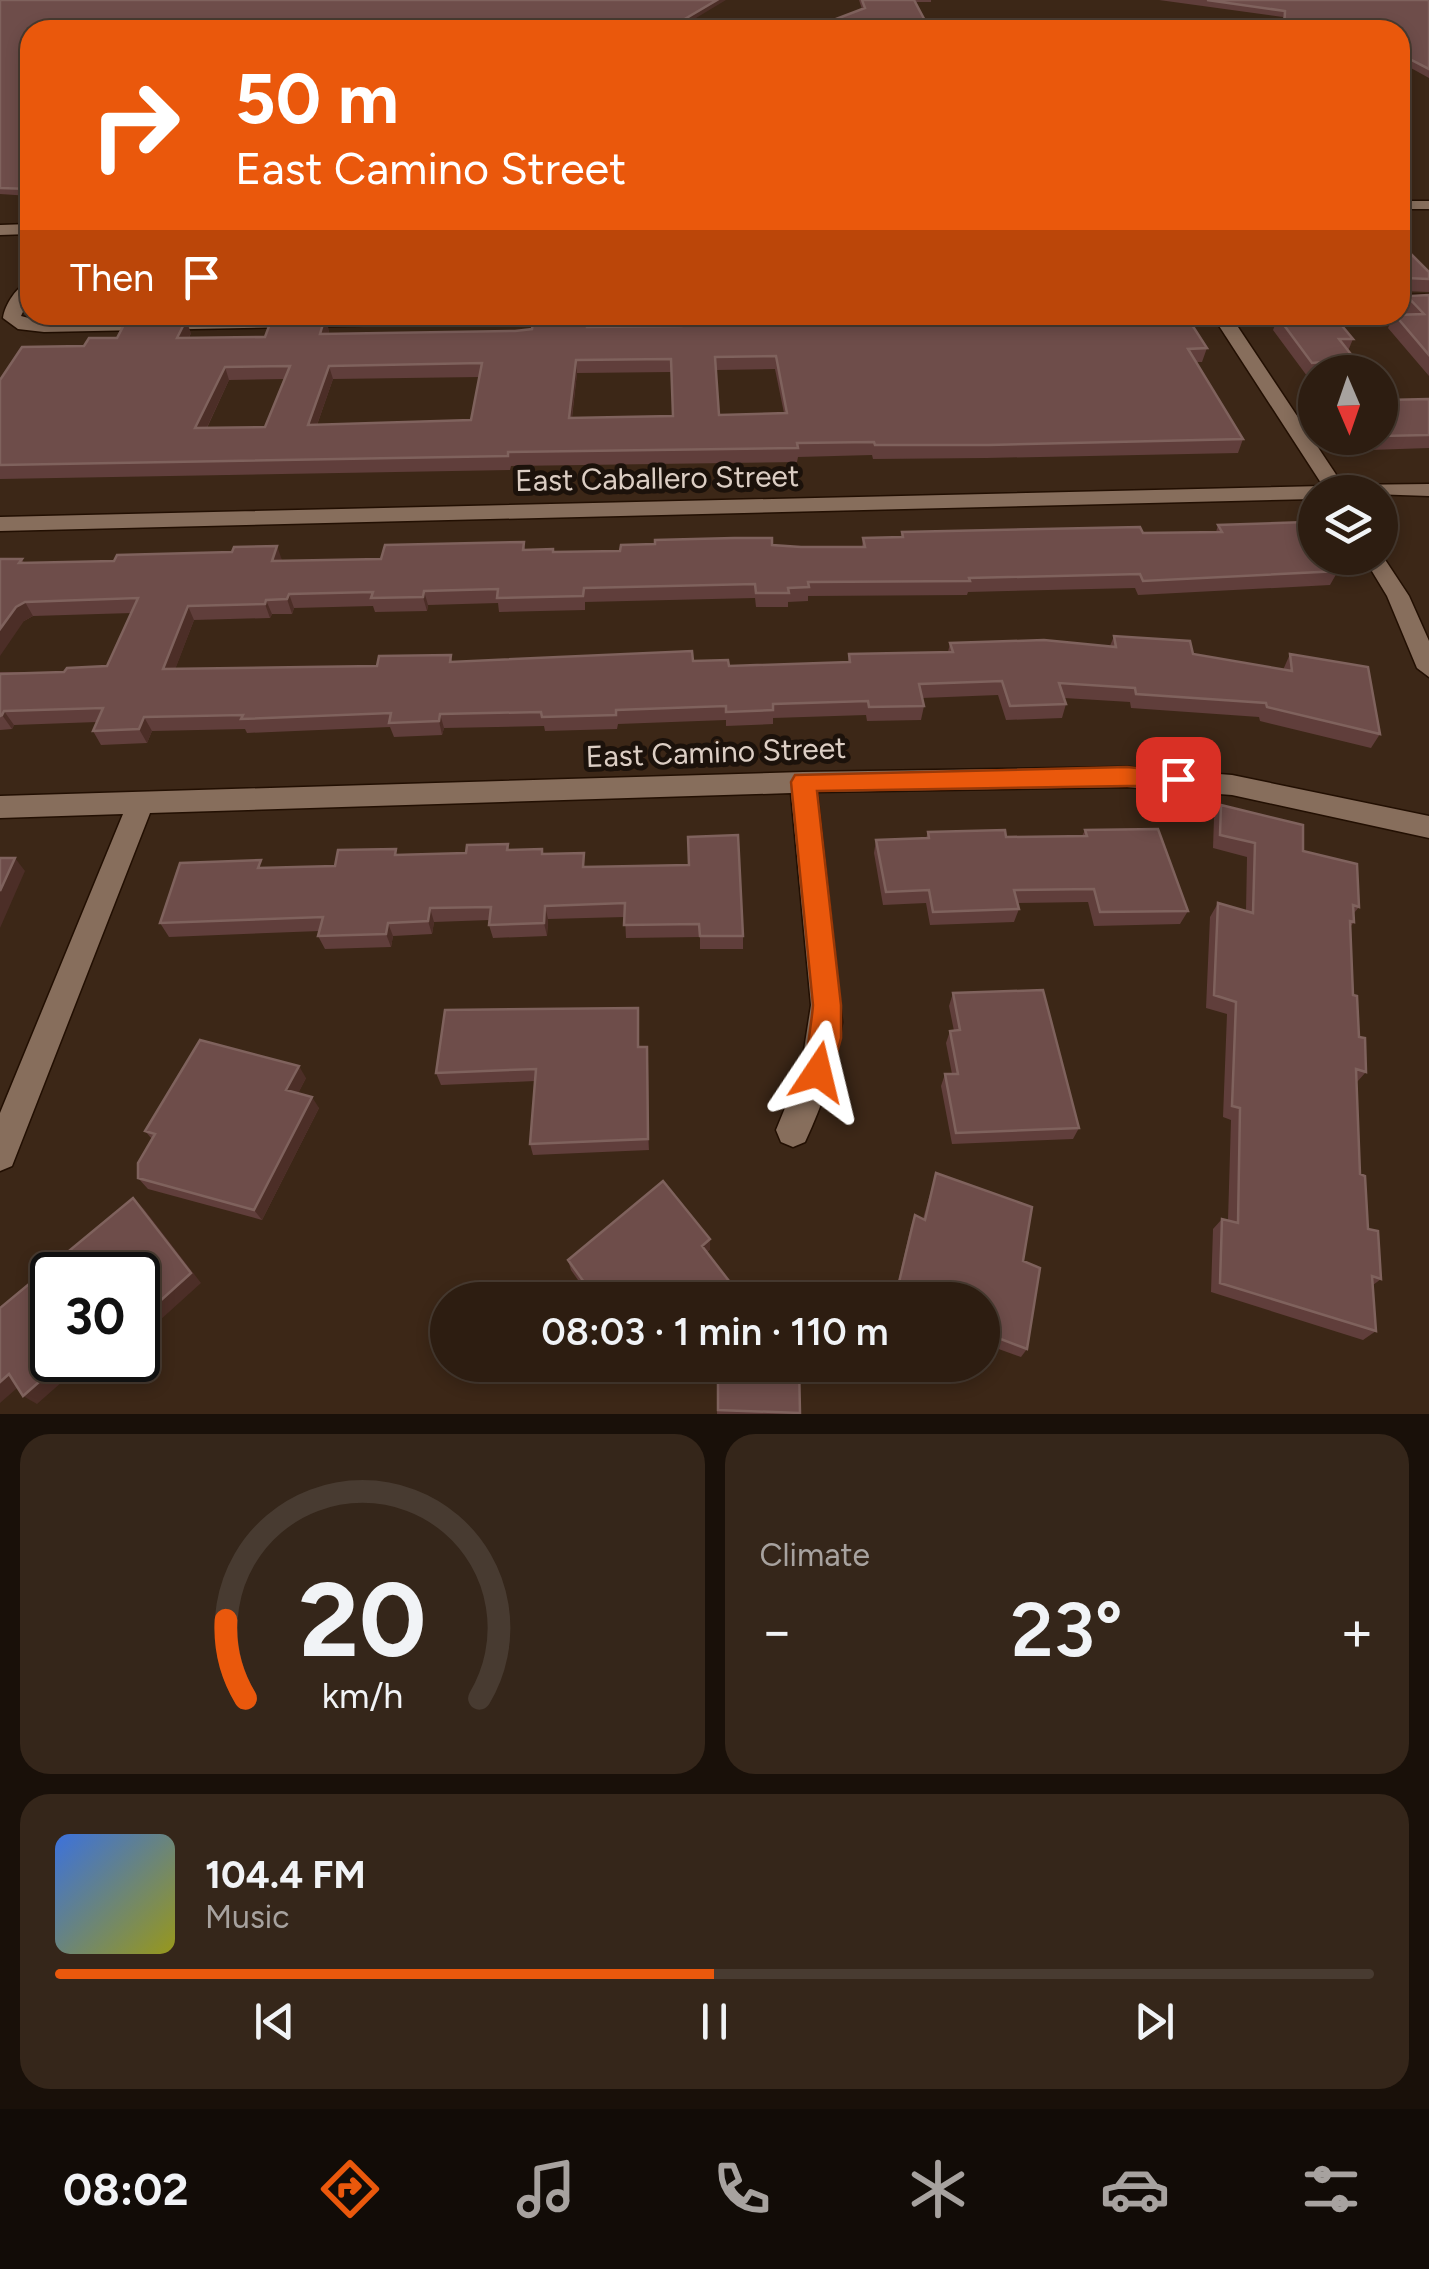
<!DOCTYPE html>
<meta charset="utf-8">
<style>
:root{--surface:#2d1d11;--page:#35261a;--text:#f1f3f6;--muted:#a7a29f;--line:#483b31;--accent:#ea580c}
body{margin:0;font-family:Figtree,sans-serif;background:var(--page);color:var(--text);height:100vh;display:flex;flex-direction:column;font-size:38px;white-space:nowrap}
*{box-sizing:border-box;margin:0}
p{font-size:32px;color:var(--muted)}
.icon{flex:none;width:55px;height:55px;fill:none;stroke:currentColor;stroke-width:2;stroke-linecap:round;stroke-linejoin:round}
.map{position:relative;height:1414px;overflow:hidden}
.drawer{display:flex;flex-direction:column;gap:20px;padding:20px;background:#191009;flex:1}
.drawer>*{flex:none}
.hud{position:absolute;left:20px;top:20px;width:1390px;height:305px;border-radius:30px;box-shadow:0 5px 15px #0003,0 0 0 2px var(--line);background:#ea580c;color:#fff;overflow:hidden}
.needle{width:65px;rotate:178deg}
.fabs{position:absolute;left:1298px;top:355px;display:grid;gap:20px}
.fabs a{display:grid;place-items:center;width:100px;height:100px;border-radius:50%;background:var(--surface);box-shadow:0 5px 15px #0003,0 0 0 2px var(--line);font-size:50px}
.speed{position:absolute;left:30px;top:1252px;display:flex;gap:20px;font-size:50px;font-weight:700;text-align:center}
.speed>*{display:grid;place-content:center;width:130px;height:130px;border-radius:50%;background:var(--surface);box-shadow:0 5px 15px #0003,0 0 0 2px var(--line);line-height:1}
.speed .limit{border:5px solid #111;border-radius:15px;background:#fff;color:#111}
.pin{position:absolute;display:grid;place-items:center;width:85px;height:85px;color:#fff;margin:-42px;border-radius:20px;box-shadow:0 5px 15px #0006}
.me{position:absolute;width:110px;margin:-55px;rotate:10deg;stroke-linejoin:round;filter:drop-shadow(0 0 8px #0008)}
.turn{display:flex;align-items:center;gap:35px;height:210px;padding:0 50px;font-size:45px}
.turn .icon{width:130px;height:130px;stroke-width:2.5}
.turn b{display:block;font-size:70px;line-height:85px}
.then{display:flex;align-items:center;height:95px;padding:0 50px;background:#0003;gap:20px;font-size:38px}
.big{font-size:75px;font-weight:600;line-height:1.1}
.drawer .tile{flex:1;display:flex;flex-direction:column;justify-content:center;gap:15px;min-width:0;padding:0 35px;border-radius:30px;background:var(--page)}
.drawer .dial{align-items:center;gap:0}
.dial svg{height:260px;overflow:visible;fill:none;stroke:var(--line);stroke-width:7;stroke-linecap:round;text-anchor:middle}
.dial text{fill:var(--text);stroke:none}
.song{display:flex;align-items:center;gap:30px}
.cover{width:120px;height:120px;border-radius:15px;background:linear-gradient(135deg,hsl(220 70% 55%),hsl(60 70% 35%))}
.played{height:10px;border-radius:5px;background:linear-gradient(90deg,var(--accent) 50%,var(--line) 50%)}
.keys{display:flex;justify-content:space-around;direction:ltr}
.heat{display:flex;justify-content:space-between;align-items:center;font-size:55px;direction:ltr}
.drawer .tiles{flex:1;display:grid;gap:20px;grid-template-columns:1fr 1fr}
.tile:last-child{grid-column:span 2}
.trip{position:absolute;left:430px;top:1282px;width:570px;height:100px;border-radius:50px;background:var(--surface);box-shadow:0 5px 15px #0003,0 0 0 2px var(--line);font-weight:600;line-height:100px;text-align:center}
.menu{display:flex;height:160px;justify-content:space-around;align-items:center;background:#120c07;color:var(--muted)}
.menu .icon{width:70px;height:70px}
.menu .on{color:var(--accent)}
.menu b{font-size:45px;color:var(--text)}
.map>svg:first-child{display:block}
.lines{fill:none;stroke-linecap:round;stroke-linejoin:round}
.minor-casing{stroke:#220f02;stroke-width:3}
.secondary-casing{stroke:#220f02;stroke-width:3}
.minor{fill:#876e5c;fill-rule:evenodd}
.secondary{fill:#876e5c;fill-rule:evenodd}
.wall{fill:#603e3b;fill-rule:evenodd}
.shaded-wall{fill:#4c2e27}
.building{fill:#6e4d4a;stroke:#7f625d;stroke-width:2.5;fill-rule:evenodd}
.route{fill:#ea580c;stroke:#983908;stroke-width:2.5}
.labels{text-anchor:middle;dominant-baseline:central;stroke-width:10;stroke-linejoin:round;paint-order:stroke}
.street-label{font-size:30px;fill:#dccec4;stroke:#1c120b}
</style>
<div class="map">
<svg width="1429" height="1414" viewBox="0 0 1429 1414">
<rect width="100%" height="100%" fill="#3c2717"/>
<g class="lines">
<g class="minor-casing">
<path id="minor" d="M 30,281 L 30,297 L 21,316 L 44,322 L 646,315 L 637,320 L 44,332 L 18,329 L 3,318 C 5,304 17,286 30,281 Z
M 1400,295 L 1429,295 L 1429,305 L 1400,305 Z
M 1212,315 L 1230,315 L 1343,485 L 1429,484 L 1429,496 L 1315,492 L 1315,499 L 0,531 L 0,517 L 1323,486 Z
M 1380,552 L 1409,596 L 1429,641 L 1429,677 L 1417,668 L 1387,596 L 1364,558 L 1380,558 Z
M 1127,767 L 1232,775 L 1429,816 L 1429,838 L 1232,795 L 1127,787 L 817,792 L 842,1022 C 837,1065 823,1103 805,1142 L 793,1147 L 781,1142 L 776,1130 L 801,1069 L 811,1005 L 791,793 L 150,813 L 12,1166 L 0,1171 L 0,1113 L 123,814 L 0,818 L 0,796 L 803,772 Z"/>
</g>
<g class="secondary-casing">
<path id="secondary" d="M 1400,201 L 1429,201 L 1429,209 L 1400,209 Z
M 30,224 L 30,234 L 0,235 L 0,225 Z"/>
</g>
<use href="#minor" class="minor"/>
<use href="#secondary" class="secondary"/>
</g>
<path class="wall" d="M 0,0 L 30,30 L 30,196 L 0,194 Z
M 859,0 L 931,0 L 931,2 L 916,2 L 930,30 L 785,29 L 823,24 L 862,9 Z
M 1159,0 L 1429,0 L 1429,78 L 1400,62 L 1400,30 L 1282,30 L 1283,17 Z
M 1400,243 L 1429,272 L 1429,292 L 1402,291 L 1400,296 Z
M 1429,295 L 1429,376 L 1388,328 L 1394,315 L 1406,314 L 1401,309 L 1407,296 Z
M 140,315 L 199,315 L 199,316 L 141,317 Z
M 678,315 L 730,315 L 731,324 L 833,323 L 831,315 L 876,315 L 878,324 L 985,322 L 982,315 L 1033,315 L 1035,321 L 1207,348 L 1202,362 L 1196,362 L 1243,439 L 1238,453 L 986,458 L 873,459 L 872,455 L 798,457 L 797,462 L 511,466 L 510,470 L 0,479 L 0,380 L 84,346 L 117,338 L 191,333 L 189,338 L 265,337 L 329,330 L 328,334 L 515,331 L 588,327 L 679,326 ZM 775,369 L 784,413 L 719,415 L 716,370 ZM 671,372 L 673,416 L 572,418 L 577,373 ZM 480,377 L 471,420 L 317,425 L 333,379 ZM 285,379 L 265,427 L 207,428 L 229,380 Z
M 1268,315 L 1333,315 L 1353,339 L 1348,351 L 1365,372 L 1315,372 L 1315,376 L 1307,376 L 1273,330 L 1275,325 Z
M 1380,391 L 1386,400 L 1429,399 L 1429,448 L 1370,450 L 1361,438 L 1380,438 Z
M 1218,525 L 1338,571 L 1330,585 L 1138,595 L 1135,588 L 968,592 L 967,595 L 808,596 L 808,601 L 788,602 L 788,607 L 756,607 L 755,598 L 585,602 L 585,610 L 499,612 L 498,603 L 428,605 L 427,611 L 375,612 L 373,606 L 294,608 L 292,614 L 272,614 L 270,618 L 194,620 L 175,669 L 377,666 L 451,655 L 452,662 L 693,661 L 729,666 L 848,662 L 849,654 L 948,652 L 950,643 L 1110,646 L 1114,636 L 1193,654 L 1283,670 L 1290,654 L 1380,734 L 1371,748 L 1260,721 L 1259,717 L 1131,708 L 1130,702 L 1064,698 L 1066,704 L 1062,718 L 1006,720 L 998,695 L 922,698 L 924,706 L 921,720 L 867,721 L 866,715 L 773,718 L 773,724 L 726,726 L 726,720 L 618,724 L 617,729 L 545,731 L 544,726 L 444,728 L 442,735 L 394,737 L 390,727 L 247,733 L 245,729 L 152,731 L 147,743 L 101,745 L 93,731 L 97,722 L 14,725 L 12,729 L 0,730 L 0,672 L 64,672 L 107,666 L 132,613 L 33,616 L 24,621 L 22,559 L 24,563 L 381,559 L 524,542 L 525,550 L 553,552 L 772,545 L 801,547 L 862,547 L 863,538 L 901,537 L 902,532 L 1143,533 L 1216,532 Z
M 1221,805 L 1303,851 L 1359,907 L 1354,913 L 1354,922 L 1351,926 L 1353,995 L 1359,1037 L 1366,1072 L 1357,1082 L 1360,1174 L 1368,1229 L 1381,1279 L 1373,1285 L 1376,1331 L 1363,1340 L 1211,1292 L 1213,1229 L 1222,1219 L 1228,1220 L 1231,1120 L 1223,1117 L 1227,1014 L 1206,1008 L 1210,917 L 1218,903 L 1246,911 L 1247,857 L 1213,848 L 1214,818 Z
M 1085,830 L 1188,911 L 1180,924 L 1094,926 L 1088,902 L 1017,903 L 1019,909 L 1014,922 L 930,925 L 926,903 L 883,905 L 874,853 L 876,840 L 926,838 L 928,832 L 1006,837 L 1082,836 Z
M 508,844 L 509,850 L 543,854 L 586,867 L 743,936 L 743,949 L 700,949 L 700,937 L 626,938 L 625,917 L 548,919 L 547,936 L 493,938 L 489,925 L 490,920 L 434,922 L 432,934 L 393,936 L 391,947 L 325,949 L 318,936 L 320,931 L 169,937 L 160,923 L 265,868 L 335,866 L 398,854 L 466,853 Z
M 953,993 L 1079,1128 L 1073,1139 L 952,1144 L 941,1086 L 945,1074 L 952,1074 L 946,1043 L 950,1031 L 954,1031 L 949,1006 Z
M 639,1021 L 639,1047 L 647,1047 L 648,1059 L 649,1150 L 533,1155 L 530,1144 L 535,1081 L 441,1085 L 436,1073 Z
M 306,1078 L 298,1093 L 319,1108 L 262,1220 L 148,1189 L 138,1178 L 152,1139 L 145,1131 Z
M 936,1173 L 1023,1261 L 1027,1349 L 1021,1357 L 982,1343 L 982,1300 L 894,1300 L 911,1226 L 915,1215 L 923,1219 Z
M 710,1249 L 707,1252 L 736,1290 L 798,1300 L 592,1300 L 571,1270 L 568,1260 Z
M 718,1365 L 799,1365 L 800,1414 L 717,1414 Z"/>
<path class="shaded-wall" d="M 717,0 L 726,0 L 676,30 L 666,30 Z
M 325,317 L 329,330 L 323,347 L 320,334 Z
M 186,320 L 191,333 L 182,351 L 177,338 Z
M 576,360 L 577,373 L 570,432 L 569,418 Z
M 329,366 L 333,379 L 312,439 L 308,425 Z
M 225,367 L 229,380 L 200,442 L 195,428 Z
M 277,546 L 282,560 L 272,561 Z
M 424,591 L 428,605 L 427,611 L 423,597 Z
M 289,594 L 294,608 L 292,614 L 287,599 Z
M 266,600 L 272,614 L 270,618 L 265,604 Z
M 25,602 L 33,616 L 24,621 L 0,656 L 0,629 L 16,607 Z
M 188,606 L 194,620 L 170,683 L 163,669 Z
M 4,711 L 14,725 L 12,729 L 2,715 Z
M 440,714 L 444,728 L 442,735 L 439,721 Z
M 144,717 L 152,731 L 147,743 L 139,729 Z
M 15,858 L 25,871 L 0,928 L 0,891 Z
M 545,906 L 548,919 L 547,936 L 544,923 Z
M 430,908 L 434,922 L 432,934 L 428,921 Z
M 388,923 L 393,936 L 391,947 L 386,934 Z
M 647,1047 L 648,1059 L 649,1150 L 648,1139 Z
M 299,1066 L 306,1078 L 294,1102 L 286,1090 Z
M 312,1097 L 319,1108 L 262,1220 L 254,1210 Z
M 133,1198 L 144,1209 L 201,1283 L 138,1340 Z
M 710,1239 L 710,1249 L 702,1256 L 702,1246 Z
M 64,1360 L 70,1360 L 80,1366 L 37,1404 L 23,1396 Z
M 93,1360 L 115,1360 L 90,1382 L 78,1374 Z
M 9,1374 L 24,1382 L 0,1403 L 0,1382 Z"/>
<path class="building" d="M 0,0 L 717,0 L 666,30 L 30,30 L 30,189 L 0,188 Z
M 862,0 L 914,0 L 930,30 L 719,30 L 785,29 L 795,25 L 823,24 L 865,8 Z
M 1207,0 L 1429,0 L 1429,69 L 1400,54 L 1400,30 L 1284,30 L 1285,11 Z
M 1400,243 L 1429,272 L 1429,279 L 1406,278 L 1402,291 L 1400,288 Z
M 1429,295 L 1429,355 L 1395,315 L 1424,314 L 1407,296 Z
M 534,315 L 587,315 L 587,327 L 681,326 L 679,315 L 730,315 L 731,324 L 836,323 L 835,315 L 876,315 L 878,324 L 993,322 L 990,315 L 1033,315 L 1035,321 L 1187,317 L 1207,348 L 1188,349 L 1243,439 L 989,445 L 875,445 L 874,442 L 797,443 L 798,448 L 508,452 L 508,456 L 0,465 L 0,380 L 22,347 L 84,346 L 89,338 L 117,338 L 126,321 L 186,320 L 177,338 L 265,337 L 272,318 L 325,317 L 320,334 L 515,331 L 532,329 ZM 776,356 L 787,413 L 719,415 L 715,357 ZM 671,359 L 673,416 L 569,418 L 576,360 ZM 482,363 L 471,420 L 308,425 L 329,366 ZM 290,366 L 265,427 L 195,428 L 225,367 Z
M 1283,315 L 1333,315 L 1353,339 L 1339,339 L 1365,372 L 1329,372 L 1322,362 L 1312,363 L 1278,317 L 1284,317 Z
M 1380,391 L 1386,400 L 1429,399 L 1429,435 L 1380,436 Z
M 1306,522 L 1315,536 L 1315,558 L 1329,558 L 1338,571 L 1143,581 L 1140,574 L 969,578 L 970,581 L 808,582 L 809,587 L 788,588 L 789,593 L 756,593 L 755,584 L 584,588 L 583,596 L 497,598 L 498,589 L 424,591 L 423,597 L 371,598 L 373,592 L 289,594 L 287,599 L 266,600 L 265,604 L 188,606 L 163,669 L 377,666 L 379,656 L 451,655 L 450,662 L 692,651 L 693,661 L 728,660 L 729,666 L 850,662 L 849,654 L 953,652 L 950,643 L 1044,640 L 1116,647 L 1114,636 L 1190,641 L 1193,654 L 1292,671 L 1290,654 L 1368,667 L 1380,734 L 1267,707 L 1266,703 L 1136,694 L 1135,688 L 1059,683 L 1066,704 L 1010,706 L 1002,681 L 919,684 L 924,706 L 869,707 L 868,701 L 773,704 L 773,710 L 726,712 L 726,706 L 616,710 L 616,715 L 542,717 L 541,712 L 440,714 L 439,721 L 389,723 L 391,713 L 241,719 L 243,715 L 144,717 L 139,729 L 93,731 L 103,708 L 4,711 L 2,715 L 0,716 L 0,674 L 64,672 L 67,668 L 107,666 L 138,598 L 25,602 L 16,607 L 0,629 L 0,559 L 22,559 L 19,563 L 114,561 L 117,555 L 232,552 L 234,547 L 277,546 L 272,561 L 381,559 L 385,545 L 524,542 L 523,550 L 553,549 L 553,552 L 620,551 L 621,545 L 655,544 L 655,540 L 734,538 L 772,538 L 772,545 L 801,547 L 865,547 L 863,538 L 903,537 L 902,532 L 1140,527 L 1143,533 L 1222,532 L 1218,525 Z
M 1221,805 L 1303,825 L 1303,851 L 1357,864 L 1359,907 L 1353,905 L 1354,922 L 1350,921 L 1353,995 L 1357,996 L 1359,1037 L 1365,1038 L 1366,1072 L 1356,1069 L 1360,1174 L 1365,1176 L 1368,1229 L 1378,1231 L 1381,1279 L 1372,1276 L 1376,1331 L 1220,1283 L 1222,1219 L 1238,1223 L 1240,1108 L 1232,1106 L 1236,1002 L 1214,995 L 1218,903 L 1253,913 L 1255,843 L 1220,835 Z
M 1158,829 L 1188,911 L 1100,912 L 1094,889 L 1014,890 L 1019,909 L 933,912 L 929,890 L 886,892 L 876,840 L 929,838 L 928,832 L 1005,830 L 1006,837 L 1087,836 L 1085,830 Z
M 738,835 L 743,936 L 700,936 L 699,924 L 624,925 L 625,903 L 545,906 L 544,923 L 489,925 L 491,907 L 430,908 L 428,921 L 388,923 L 386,934 L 318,936 L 323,917 L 160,923 L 180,863 L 261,860 L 258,868 L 335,866 L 338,850 L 396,849 L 395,855 L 466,853 L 467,845 L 508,844 L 507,850 L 542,849 L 542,854 L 584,853 L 583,867 L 689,865 L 688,837 Z
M 0,858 L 15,858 L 0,891 Z
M 1043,990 L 1079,1128 L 956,1133 L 945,1074 L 958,1074 L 950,1031 L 960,1030 L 953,993 Z
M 638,1008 L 638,1047 L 647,1047 L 648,1139 L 530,1144 L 536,1069 L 436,1073 L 445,1010 Z
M 200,1040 L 299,1066 L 286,1090 L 312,1097 L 254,1210 L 138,1178 L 138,1163 L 155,1134 L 145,1131 Z
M 936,1173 L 1032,1207 L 1023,1261 L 1040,1268 L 1027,1349 L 982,1332 L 982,1300 L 895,1299 L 915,1215 L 925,1220 Z
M 663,1181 L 710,1239 L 702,1246 L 736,1290 L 797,1290 L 798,1300 L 597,1300 L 568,1260 Z
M 133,1198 L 191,1273 L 138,1321 L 138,1275 L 52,1275 L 52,1360 L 64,1360 L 23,1396 L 9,1374 L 0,1382 L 0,1308 Z
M 68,1360 L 93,1360 L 78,1374 Z
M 718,1365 L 799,1365 L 800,1413 L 718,1410 Z"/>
<path class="route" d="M 1127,767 L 1186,773 L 1190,779 L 1186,786 L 1127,786 L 817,791 L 841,1005 L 841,1038 L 829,1082 L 818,1086 L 808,1082 C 802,1069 812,1024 813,1005 L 791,782 L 795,775 Z"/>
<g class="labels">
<g class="street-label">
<text transform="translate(657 478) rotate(-1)">East Caballero Street</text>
<text transform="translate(716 752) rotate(-2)">East Camino Street</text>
</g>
</g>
</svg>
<div class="fabs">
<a><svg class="needle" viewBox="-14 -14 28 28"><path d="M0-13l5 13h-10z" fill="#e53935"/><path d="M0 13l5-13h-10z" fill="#a7a29f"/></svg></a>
<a><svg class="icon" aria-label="layers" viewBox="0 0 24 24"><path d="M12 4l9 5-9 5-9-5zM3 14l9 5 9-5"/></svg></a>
</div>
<div class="speed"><div class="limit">30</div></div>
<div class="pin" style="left:1178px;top:779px;background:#d93025"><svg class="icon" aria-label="arrive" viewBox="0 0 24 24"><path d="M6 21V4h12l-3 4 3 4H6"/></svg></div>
<svg class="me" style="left:818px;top:1072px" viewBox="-20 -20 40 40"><path d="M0-17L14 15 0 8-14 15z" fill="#ea580c" stroke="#fff" stroke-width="4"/></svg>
<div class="trip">08:03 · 1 min · 110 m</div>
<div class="hud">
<div class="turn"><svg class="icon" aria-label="right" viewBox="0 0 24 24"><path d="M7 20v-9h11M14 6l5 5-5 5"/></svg><div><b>50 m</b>East Camino Street</div></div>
<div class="then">Then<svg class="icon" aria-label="arrive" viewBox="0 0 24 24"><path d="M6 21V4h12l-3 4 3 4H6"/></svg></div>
</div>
</div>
<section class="drawer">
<div class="tiles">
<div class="tile dial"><svg viewBox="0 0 100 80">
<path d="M14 69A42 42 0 1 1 86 69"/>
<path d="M14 69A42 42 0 0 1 8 45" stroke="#ea580c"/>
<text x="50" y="56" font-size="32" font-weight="700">20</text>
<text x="50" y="72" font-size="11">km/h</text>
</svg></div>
<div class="tile"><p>Climate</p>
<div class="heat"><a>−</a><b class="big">23°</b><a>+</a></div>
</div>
<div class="tile">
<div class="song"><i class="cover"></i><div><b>104.4 FM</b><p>Music</p></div></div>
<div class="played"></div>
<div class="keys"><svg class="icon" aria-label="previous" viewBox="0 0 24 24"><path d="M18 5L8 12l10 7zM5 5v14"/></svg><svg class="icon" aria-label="pause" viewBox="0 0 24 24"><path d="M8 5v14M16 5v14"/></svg><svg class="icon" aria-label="next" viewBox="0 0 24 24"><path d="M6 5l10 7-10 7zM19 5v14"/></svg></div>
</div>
</div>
</section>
<nav class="menu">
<b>08:02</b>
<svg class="icon on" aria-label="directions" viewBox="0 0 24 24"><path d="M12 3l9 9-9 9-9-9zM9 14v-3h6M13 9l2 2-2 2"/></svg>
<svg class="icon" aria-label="music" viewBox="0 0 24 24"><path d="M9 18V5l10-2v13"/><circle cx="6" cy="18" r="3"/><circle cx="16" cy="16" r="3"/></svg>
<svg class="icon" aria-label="phone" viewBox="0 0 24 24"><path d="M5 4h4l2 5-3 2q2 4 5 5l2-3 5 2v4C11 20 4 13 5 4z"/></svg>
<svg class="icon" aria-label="climate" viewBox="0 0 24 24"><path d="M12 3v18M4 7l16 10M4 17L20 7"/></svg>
<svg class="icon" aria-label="car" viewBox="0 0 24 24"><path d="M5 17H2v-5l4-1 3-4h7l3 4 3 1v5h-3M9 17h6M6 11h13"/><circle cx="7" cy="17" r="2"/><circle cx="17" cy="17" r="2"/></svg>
<svg class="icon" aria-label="filters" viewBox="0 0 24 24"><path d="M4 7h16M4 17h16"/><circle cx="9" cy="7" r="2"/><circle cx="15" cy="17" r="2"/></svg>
</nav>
